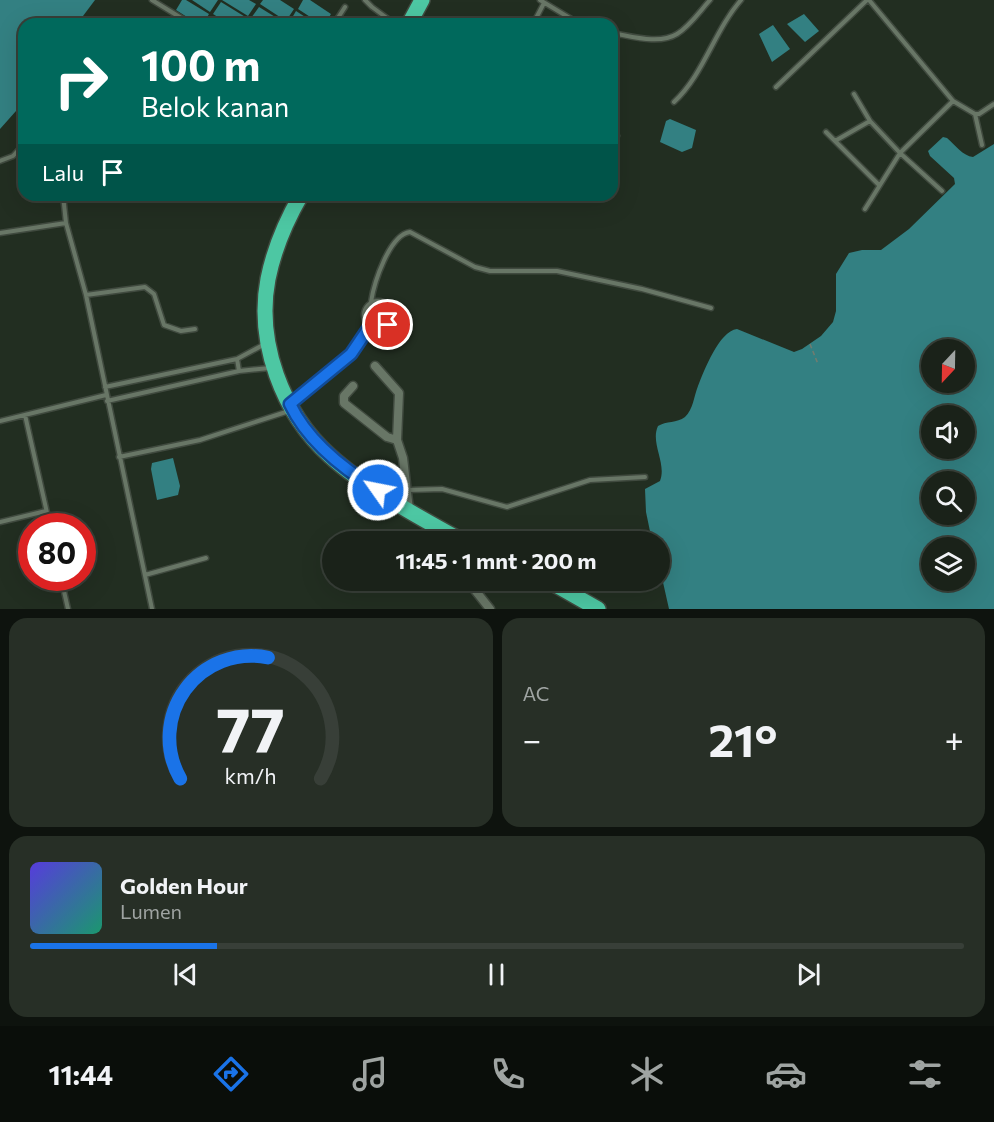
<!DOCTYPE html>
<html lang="id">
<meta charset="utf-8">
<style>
:root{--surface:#1a2219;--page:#272f26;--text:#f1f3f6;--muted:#9fa4a2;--line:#383f38;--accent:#1a73e8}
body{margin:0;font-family:Commissioner,sans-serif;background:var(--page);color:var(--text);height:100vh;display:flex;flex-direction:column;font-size:22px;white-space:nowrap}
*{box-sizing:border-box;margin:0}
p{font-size:20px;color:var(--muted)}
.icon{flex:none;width:33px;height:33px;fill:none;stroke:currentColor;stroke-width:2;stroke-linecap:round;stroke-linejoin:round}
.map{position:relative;height:609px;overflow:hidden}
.sheet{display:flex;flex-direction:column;gap:9px;padding:9px;background:#0e130e;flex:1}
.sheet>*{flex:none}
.hud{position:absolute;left:18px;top:18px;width:600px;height:183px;border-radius:18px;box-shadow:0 6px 24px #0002,0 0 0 2px var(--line);background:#00695c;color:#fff;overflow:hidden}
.needle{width:39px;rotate:202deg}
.tools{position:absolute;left:921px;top:339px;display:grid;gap:12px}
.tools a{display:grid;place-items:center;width:54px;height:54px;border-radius:50%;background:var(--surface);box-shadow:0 6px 24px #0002,0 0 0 2px var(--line);font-size:30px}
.speed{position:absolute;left:18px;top:513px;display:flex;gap:12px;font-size:30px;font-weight:700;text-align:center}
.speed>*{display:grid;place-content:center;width:78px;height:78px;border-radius:50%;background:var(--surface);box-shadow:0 6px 24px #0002,0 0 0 2px var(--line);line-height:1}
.speed .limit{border:9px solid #d22;background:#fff;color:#111}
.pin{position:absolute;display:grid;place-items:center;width:51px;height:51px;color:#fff;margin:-26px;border:3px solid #fff;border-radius:50%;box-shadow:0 2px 6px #0007}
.me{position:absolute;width:66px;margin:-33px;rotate:303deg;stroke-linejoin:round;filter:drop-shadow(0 0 4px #0008)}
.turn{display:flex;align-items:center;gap:21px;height:126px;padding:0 24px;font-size:27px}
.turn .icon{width:78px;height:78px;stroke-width:2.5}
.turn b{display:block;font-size:42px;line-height:51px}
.then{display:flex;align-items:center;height:57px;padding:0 24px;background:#0003;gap:12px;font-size:22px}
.big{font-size:45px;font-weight:700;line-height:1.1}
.sheet .tile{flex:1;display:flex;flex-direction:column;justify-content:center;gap:9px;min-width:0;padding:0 21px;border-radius:18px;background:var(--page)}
.sheet .dial{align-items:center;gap:0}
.dial svg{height:156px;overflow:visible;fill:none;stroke:var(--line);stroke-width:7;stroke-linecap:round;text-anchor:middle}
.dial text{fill:var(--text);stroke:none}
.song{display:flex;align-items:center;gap:18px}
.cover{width:72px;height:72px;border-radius:9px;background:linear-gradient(135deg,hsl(250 70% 55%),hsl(160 70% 35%))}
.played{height:6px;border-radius:3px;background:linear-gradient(90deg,var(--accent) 20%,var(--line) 20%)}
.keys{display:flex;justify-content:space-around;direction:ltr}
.heat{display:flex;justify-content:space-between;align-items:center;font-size:33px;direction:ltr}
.sheet .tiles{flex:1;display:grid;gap:9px;grid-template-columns:1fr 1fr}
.tile:last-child{grid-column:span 2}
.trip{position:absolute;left:322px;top:531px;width:348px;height:60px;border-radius:30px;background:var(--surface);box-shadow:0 6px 24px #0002,0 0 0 2px var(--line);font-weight:700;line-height:60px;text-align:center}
.dock{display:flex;height:96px;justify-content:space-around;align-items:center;background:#0a0e0a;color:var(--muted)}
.dock .icon{width:42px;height:42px}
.dock .current{color:var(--accent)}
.dock b{font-size:27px;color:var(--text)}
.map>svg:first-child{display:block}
.water{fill:#338082;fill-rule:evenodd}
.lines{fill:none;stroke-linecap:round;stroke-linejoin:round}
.lane-casing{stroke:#404a3f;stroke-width:7}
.street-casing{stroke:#404a3f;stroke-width:11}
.highway-casing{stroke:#404a3f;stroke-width:18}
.path{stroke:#717c70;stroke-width:1.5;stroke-dasharray:4.5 3;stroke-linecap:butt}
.lane{stroke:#687666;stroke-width:4}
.street{stroke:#687666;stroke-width:8}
.highway{stroke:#4dc7a3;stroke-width:15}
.route-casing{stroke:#114b97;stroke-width:15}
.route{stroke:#1a73e8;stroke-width:10}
</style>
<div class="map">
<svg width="994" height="609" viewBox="0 0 994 609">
<rect width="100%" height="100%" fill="#222e21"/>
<path class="water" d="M 0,0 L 95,0 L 77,24 L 24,24 L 24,102 L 0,129 Z
M 182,0 L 186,0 L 209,14 L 203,24 L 198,24 L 176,10 Z
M 192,0 L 218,0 L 210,12 Z
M 222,0 L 249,0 L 256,4 L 248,16 Z
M 263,0 L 280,0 L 294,9 L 286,21 L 260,4 Z
M 303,0 L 310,0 L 331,14 L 325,24 L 321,24 L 298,9 Z
M 221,2 L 247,18 L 243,24 L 229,24 L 213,14 Z
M 259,7 L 285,23 L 284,24 L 260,24 L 251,18 Z
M 296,11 L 316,24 L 291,24 L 289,23 Z
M 804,14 L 819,31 L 805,42 L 787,24 Z
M 773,25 L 790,49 L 772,62 L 759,34 Z
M 670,119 L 696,130 L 692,148 L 682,152 L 660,142 L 666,121 Z
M 943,137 L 947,138 C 955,145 963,156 973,157 L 994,144 L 994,609 L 669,609 L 660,569 L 660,542 L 652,541 L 646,512 L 645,489 L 660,481 C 667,463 650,443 658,426 C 666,421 677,423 685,417 C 693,410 694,396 698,386 C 704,371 719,331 737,329 L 794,352 L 802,349 L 821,336 L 833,322 L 836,311 L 836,274 L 849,253 L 862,250 L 881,250 L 909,229 L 955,184 L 954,178 L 930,156 L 928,151 ZM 932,350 L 964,350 L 964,382 L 932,382 ZM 932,416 L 964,416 L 964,448 L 932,448 ZM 932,482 L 964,482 L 964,514 L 932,514 ZM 932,548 L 964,548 L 964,580 L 932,580 Z
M 173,458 L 180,486 L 178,495 L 157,500 L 151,469 L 152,463 Z"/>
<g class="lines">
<g class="lane-casing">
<path id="lane" d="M 152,0 L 191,24
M 365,0 L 372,7 L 395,24
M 540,0 L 573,20 L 583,24
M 869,0 L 953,101 L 975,114 L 982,145
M 334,24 L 345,7
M 533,24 L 544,3
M 612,33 C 631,36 659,45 677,34 C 690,26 700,11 710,0
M 776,87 L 867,0
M 854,94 L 870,121 L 900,153 L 865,209
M 674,102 C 704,74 714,31 741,0
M 975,114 L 979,114 L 994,104
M 826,132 L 879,185
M 612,134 L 617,136
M 835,141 L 870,121
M 0,161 L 13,156 L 24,144
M 942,191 L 900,153 L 953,101
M 63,195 L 66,223 L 86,295 L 152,609
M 0,233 L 66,223
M 86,295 L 145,287 L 154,294 L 164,325 L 181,331 L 195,329
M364 315a14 14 0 1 1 28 0a14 14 0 1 1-28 0Z
M 371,302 C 374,283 389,235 410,232 L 475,267 L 490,271 L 557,271 L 642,289 L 711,308
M 237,359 L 239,371
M 105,387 L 237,359 L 265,344
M 107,401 L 239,371 L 270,368
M 293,401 L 351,354 L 370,326
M 25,415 L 50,526
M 0,421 L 106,395
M 119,457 L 200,440 L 289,411
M 408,490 L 442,489 L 507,507 L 590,480 L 645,477
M 0,522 L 46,511
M 145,575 L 206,558
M 61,578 L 68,609"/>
</g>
<g class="street-casing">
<path id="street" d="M 375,366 L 399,393 L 397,440 L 403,458 L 409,510
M 353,386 L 344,396 L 344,403 L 387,437 L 397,440
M 467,580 L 490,609"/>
</g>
<g class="highway-casing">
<path id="highway" d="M 409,24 L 422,0
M 301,195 C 286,221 274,249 268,279 C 256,342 282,413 330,456 C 365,488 422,519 464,542
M 547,580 L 598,609"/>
</g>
<path class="path" d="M 810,344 L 818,364"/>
<use href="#lane" class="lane"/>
<use href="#street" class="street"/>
<use href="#highway" class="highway"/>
</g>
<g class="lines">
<g class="route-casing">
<path id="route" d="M 378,490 C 343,469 308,442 290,404 L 351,354 L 370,326 L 380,329 L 388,325"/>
</g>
<use href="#route" class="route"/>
</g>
</svg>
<div class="tools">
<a><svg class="needle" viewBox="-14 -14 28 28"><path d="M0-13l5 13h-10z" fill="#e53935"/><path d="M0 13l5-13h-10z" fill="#9fa4a2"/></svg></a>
<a><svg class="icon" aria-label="sound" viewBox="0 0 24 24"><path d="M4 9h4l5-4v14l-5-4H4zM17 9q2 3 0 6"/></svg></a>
<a><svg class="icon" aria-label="search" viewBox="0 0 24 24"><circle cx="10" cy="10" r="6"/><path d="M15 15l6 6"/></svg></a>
<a><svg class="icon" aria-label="layers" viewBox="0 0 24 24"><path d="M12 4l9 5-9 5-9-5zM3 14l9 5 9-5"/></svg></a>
</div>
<div class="speed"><div class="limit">80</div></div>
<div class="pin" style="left:388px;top:325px;background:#d93025"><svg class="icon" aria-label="arrive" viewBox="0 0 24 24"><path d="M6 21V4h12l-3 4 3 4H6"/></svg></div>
<svg class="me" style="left:378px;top:490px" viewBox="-20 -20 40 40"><circle r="17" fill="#1a73e8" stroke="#fff" stroke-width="3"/><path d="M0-11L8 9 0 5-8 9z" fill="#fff"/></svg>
<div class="trip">11:45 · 1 mnt · 200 m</div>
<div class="hud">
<div class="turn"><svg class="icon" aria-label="right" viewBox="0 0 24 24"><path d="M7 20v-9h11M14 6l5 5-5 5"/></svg><div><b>100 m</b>Belok kanan</div></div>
<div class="then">Lalu<svg class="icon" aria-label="arrive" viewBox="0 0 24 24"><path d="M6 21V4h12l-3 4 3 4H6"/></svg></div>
</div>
</div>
<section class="sheet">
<div class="tiles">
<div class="tile dial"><svg viewBox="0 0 100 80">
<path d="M14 69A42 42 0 1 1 86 69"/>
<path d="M14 69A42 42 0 0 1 59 7" stroke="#1a73e8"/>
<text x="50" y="56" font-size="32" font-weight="700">77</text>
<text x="50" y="72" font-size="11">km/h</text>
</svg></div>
<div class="tile"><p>AC</p>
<div class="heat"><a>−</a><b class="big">21°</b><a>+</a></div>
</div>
<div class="tile">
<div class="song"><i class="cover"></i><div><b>Golden Hour</b><p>Lumen</p></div></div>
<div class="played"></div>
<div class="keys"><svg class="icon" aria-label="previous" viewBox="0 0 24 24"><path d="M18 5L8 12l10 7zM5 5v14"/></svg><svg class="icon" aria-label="pause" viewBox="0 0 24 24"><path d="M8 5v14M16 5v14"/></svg><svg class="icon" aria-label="next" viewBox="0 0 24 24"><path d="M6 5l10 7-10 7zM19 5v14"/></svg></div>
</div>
</div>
</section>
<nav class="dock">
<b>11:44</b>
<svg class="icon current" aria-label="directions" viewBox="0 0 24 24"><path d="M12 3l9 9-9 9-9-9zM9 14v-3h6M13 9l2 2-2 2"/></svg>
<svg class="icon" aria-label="music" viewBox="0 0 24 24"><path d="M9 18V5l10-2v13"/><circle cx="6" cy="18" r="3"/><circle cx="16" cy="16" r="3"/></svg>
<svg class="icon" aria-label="phone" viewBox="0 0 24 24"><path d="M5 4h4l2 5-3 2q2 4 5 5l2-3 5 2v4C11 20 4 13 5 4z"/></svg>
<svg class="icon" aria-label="climate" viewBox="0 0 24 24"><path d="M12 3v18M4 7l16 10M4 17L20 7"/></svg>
<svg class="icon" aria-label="car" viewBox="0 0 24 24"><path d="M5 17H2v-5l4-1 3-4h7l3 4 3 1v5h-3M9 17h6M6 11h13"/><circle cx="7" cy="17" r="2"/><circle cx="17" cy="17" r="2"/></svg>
<svg class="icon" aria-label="filters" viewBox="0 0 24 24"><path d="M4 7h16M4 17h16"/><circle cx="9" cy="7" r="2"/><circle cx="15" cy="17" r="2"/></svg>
</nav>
